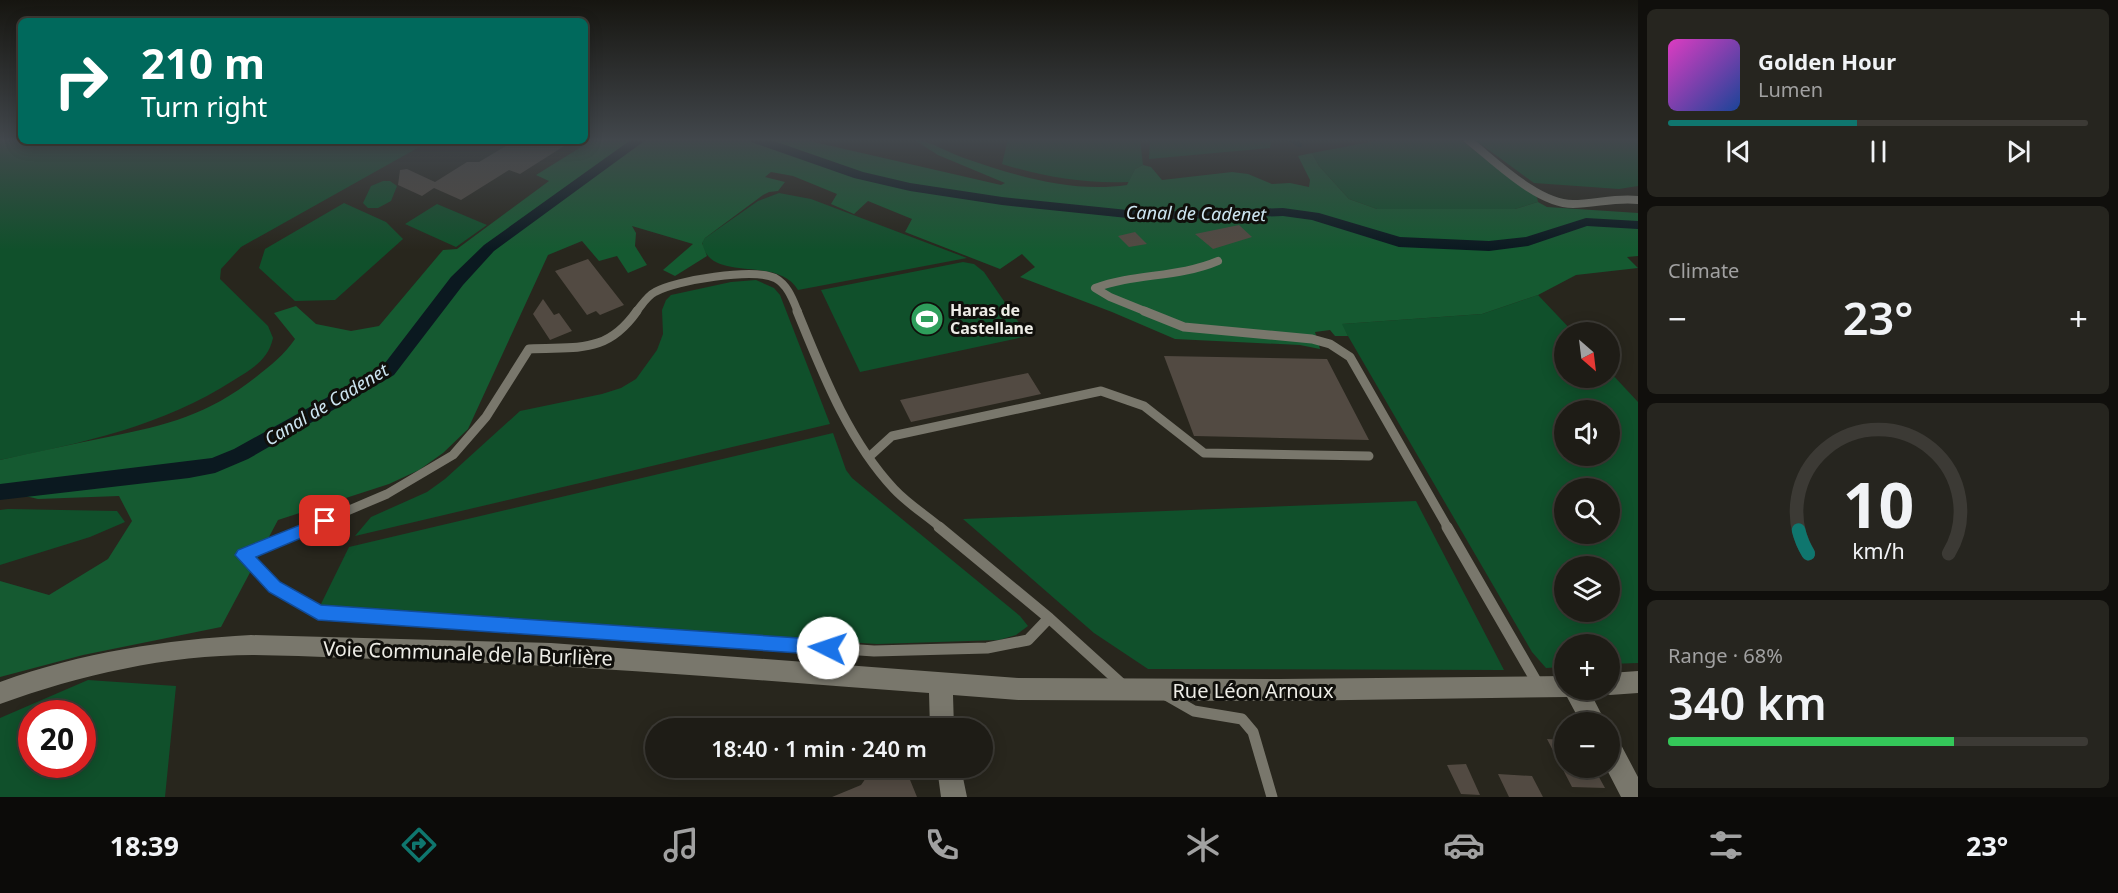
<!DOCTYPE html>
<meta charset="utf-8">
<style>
:root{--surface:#1e1c16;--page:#26251f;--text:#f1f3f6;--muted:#a1a1a1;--line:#3c3a35;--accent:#0f766e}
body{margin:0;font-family:"Noto Sans",sans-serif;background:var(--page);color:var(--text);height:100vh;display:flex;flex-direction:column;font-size:22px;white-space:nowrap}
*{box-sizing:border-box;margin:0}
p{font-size:20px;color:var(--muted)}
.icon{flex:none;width:33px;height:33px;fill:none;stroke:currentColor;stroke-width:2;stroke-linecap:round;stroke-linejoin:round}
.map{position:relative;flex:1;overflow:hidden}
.details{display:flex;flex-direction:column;gap:9px;padding:9px;background:#100f0c;width:480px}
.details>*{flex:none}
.guide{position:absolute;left:18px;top:18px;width:570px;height:126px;border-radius:9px;box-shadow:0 3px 15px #0003,0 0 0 2px var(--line);background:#00695c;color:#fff;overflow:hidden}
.needle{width:39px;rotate:152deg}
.tools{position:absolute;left:1554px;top:322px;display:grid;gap:12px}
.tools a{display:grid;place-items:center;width:66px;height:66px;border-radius:50%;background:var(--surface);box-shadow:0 3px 15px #0003,0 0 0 2px var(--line);font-size:30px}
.speed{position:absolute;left:18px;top:700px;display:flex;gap:12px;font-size:30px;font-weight:700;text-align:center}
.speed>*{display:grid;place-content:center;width:78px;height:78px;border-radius:50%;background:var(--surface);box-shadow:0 3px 15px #0003,0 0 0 2px var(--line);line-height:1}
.speed .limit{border:9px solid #d22;background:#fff;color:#111}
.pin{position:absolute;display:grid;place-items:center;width:51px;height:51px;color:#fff;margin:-26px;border-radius:12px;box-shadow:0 3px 9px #0006}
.me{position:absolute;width:66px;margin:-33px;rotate:274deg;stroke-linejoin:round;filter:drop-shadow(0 0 4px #0008)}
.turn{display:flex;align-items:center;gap:21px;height:126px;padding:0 24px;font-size:27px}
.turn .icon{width:78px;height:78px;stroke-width:2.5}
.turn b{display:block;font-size:42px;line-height:51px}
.big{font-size:45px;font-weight:600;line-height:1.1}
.details .card{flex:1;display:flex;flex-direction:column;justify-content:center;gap:9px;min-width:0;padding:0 21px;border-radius:9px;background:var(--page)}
.details .dial{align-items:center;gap:0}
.dial svg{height:156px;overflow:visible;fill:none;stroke:var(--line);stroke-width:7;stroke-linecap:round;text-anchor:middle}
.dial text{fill:var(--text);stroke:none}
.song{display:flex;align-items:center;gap:18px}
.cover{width:72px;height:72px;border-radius:9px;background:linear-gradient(135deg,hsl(310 70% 55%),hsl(220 70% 35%))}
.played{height:6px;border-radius:3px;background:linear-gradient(90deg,var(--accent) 45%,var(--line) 45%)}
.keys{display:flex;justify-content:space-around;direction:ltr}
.heat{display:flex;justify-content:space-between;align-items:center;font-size:33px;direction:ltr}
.charge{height:9px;border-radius:4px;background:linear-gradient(90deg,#34c759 68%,var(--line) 0)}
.trip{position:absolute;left:645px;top:718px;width:348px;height:60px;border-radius:30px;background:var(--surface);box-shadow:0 3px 15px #0003,0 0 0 2px var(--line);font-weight:600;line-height:60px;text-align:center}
.menu{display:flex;height:96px;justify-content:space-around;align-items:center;background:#0c0b09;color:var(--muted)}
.menu .icon{width:42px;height:42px}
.menu .selected{color:var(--accent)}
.menu b{font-size:27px;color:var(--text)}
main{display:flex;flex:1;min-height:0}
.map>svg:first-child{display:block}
.green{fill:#10502b;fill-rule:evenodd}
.forest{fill:#155a31}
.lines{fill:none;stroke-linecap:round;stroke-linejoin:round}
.stream{stroke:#0b1920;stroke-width:4.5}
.canal{fill:#0b1920;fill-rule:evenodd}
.building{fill:#524a42}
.service-far2{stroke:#79776c;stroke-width:8}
.service-far1{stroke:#79776c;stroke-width:9}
.service{stroke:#79776c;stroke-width:11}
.minor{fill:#79776c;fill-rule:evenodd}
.route{fill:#1a73e8;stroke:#114b97;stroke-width:1.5}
.labels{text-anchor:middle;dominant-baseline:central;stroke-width:6;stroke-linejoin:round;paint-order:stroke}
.poi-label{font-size:16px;font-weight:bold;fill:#edece6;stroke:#100f0b;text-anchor:start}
.water-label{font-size:18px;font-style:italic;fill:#cde5f1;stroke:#100f0b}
.near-street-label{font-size:20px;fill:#edece6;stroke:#100f0b}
</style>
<main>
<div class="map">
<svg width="1638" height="797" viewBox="0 0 1638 797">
<rect width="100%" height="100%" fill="#28261d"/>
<path class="green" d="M 0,139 L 21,139 L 21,141 L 430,141 L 241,247 L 221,269 L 220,279 L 268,326 L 273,338 C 268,360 253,368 234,380 C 163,426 82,443 0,460 Z
M 1008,139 L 1140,139 L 1143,165 L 1135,169 L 1129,182 C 1085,184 1044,177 1002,164 Z
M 1150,139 L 1272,139 L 1270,148 L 1149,159 Z
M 1385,139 L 1459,139 L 1537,197 L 1538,202 L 1515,209 L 1377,209 L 1349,199 L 1319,166 L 1312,153 Z
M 1474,139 L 1638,139 L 1638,186 L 1619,189 L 1534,183 Z
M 383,181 L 390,181 L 397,186 L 391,201 L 378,208 L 368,208 L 363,203 L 371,186 Z
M 779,193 L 811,199 L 967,258 L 798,290 C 777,254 709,285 702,242 L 705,238 L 758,201 Z
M 344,203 L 386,222 L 403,239 L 335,300 L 295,301 L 259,268 L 265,249 Z
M 437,204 L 487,225 L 456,247 L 405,224 Z
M 963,262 L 974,264 L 984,272 L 1028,336 L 860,372 L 821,290 Z
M 756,280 L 774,288 L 780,295 L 830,424 L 355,536 L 371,517 L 427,492 L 445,479 L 520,411 L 602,394 L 621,388 L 636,379 L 657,350 L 663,334 L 662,310 L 666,300 L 671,295 L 731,282 Z
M 1538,295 L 1574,333 L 1564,333 L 1564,378 L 1610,378 L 1610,372 L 1638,402 L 1638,663 L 1610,664 L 1610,645 L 1564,645 L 1564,667 L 1546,668 L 1532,652 L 1341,324 L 1482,314 ZM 1564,411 L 1610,411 L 1610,456 L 1564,456 ZM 1564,489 L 1610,489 L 1610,534 L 1564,534 ZM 1564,567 L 1610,567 L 1610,612 L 1564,612 Z
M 833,433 L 846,470 L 852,478 L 1020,616 L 1028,626 L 1016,635 L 999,640 L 877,644 L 320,606 L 349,547 Z
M 1416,501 L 1504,670 L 1148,669 L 1094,633 L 963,519 Z
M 8,509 L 117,511 L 125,522 L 90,537 L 0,565 L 0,510 Z
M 88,680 L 176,686 L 165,797 L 0,797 L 0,718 ZM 32,714 L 82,714 L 82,765 L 32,765 Z"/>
<path class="forest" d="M 594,139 L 801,139 L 1001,185 L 1005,183 L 938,155 L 913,139 C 925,139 950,153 964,158 C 1016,176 1072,193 1127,185 L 1135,169 L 1143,165 L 1151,167 L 1162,180 L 1232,172 L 1248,174 L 1272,184 L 1290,183 L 1309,187 L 1310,180 L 1298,156 L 1312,153 L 1319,166 L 1349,199 L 1377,209 L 1515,209 L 1538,202 L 1547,207 L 1638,213 L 1638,256 L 1627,257 L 1638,268 L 1576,275 L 1538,295 L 1482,314 L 1342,324 L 1348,336 L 1335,336 L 1330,330 L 1315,332 L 1320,349 L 1300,345 L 1175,339 L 1112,312 L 1020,277 L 1035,267 L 1022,254 L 1000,269 L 905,232 L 912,219 L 868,201 L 854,214 L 831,204 L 837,194 L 793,176 L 771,172 L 765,177 L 785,182 L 778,191 L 769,192 L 763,195 L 705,238 L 702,243 L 707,256 L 675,276 L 663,270 L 693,244 L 632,226 L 636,233 L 635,246 L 647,265 L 628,273 L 617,256 L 599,261 L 582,241 L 548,255 L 468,429 L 443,453 L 419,470 L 389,484 L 278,520 L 221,627 L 83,655 L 0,677 L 0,581 L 49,595 L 108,559 L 132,521 L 119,496 L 38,499 L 0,490 L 0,460 C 36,452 72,444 108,437 C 167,425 208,415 256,377 C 271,365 284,355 295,339 L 274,313 L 296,306 L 316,324 L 351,331 L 379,326 L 443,250 L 457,249 L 549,181 L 536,175 Z"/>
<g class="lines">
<path class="stream" d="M 1290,139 L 1300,145"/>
<path class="canal" d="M 632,139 L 647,139 L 494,251 L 463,285 L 394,375 L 248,459 L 215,473 L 189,478 L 0,500 L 0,484 L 212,458 L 234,449 L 382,367 L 451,277 L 484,245 Z
M 749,139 L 768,139 L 863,172 L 910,183 L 1002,197 L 1147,212 L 1283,208 L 1319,213 L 1400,237 L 1489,241 L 1526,237 L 1586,218 L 1638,221 L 1638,229 L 1587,226 L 1528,246 L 1489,251 L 1399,247 L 1312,220 L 1283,216 L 1147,220 L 1002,205 L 910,191 L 854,178 L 751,142 Z"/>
</g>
<path class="building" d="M 514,141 L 572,141 L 520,174 L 509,170 L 461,200 L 434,188 L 422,196 L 398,185 L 400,170 L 407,169 L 435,182 L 467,162 L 479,162 Z
M 1239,225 L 1252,237 L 1213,249 L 1195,234 Z
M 1135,232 L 1147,244 L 1129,247 L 1118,236 Z
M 588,259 L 624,305 L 600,315 L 596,311 L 587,315 L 555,271 Z
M 543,299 L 554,315 L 559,313 L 572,331 L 550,340 L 533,314 Z
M 1164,356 L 1327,359 L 1369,440 L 1194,436 Z
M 1028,373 L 1041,394 L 911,422 L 900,400 Z
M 1547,739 L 1564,740 L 1564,768 L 1594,768 L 1605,788 L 1572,787 Z
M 1466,764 L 1480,795 L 1461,794 L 1447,765 Z
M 873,768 L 887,768 L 890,775 L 906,770 L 917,797 L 832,797 L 861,785 Z
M 1498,774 L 1532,776 L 1543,797 L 1509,797 Z"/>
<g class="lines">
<path class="service-far2" d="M 1467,139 C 1494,160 1537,204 1573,204 C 1595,204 1616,197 1638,200
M 636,312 C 642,305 647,296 655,292 C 676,280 753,268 775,278 C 788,285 793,300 798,312
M 1147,312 L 1110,297 L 1095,288 C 1135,273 1178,278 1218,261"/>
<path class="service-far1" d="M 797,311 C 822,372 848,440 894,489 C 908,504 926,515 941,528
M 1144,311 L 1184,327 L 1312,339 L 1330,344 L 1350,357 L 1448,528
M 869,457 L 892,436 L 1101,391 L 1144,406 L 1204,453 L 1369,456
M 307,528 L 387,494 L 453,455 L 486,417 L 529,349 C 577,346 606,355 637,311"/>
<path class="service" d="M 310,527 L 243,555 L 274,587 L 318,612 L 874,651 L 987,648 L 1028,640 L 1049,618
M 939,527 L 1049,618
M 1447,527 L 1539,686
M 1049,618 L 1124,686
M 1166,695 L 1194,711 L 1242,719 L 1253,732 L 1272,797"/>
<path class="minor" d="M 251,635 L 551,643 L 1018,678 L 1279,679 L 1564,676 L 1564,690 L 1589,690 L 1606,723 L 1581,723 L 1567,697 L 1279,701 L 1018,700 L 953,695 L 954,729 L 930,729 L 929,693 C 764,681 598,666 432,661 C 372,659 312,656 253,655 C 167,655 80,675 0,704 L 0,682 C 83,652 164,640 251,635 Z
M 1638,671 L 1638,693 L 1610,695 L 1602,692 L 1601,690 L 1610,690 L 1610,673 Z
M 1610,738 L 1619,741 L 1638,777 L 1638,797 L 1621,797 L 1606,768 L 1610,768 Z
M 937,768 L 961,768 L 967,797 L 941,797 Z"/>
</g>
<linearGradient id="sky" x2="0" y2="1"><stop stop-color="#161510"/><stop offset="0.56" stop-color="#42474c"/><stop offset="1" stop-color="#42474c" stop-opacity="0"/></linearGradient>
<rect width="1638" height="250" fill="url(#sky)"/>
<path class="route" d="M 325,515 L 330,517 L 333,521 L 330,526 L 256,557 L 280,582 L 321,605 L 828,640 L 834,642 L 836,648 L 834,653 L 828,655 L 318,620 L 269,592 L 235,555 L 238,550 Z"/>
<defs>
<g id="stadium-disc" transform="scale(1.725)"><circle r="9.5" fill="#2e9e5b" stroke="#100f0b"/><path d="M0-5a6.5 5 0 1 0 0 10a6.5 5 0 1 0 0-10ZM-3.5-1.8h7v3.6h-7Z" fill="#fff"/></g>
</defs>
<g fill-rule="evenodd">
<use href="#stadium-disc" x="927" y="319"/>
</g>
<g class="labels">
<g class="poi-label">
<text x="950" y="310">Haras de<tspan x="950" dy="18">Castellane</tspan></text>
</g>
<g class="water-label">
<text transform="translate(1196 213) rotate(1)">Canal de Cadenet</text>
<text transform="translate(326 404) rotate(-31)">Canal de Cadenet</text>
</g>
<g class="near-street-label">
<text transform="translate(468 653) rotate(2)">Voie Communale de la Burlière</text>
<text x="1253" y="690">Rue Léon Arnoux</text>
</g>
</g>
</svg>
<div class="tools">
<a><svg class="needle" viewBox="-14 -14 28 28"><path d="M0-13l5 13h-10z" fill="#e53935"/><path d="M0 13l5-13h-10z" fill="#a1a1a1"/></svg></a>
<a><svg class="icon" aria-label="sound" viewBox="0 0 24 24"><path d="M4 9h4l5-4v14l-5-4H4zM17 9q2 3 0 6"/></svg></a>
<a><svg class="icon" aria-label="search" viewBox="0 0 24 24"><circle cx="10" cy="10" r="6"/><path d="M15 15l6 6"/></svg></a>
<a><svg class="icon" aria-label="layers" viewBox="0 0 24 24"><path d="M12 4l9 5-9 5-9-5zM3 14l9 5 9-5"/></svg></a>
<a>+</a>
<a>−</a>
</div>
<div class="speed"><div class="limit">20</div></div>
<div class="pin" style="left:325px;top:521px;background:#d93025"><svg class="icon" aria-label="arrive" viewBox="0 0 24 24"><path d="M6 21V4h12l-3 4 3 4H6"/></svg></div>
<svg class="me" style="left:828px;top:648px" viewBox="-20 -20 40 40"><circle r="19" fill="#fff"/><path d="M0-13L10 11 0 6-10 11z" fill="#1a73e8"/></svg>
<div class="trip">18:40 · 1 min · 240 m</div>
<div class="guide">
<div class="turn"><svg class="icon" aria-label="right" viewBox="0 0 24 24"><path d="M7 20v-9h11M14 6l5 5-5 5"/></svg><div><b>210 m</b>Turn right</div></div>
</div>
</div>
<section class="details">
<div class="card">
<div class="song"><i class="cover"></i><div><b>Golden Hour</b><p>Lumen</p></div></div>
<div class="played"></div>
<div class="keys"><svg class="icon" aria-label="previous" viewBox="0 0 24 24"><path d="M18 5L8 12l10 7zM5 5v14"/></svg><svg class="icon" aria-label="pause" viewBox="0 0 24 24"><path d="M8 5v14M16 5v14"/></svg><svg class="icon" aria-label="next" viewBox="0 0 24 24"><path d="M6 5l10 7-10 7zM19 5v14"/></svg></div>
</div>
<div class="card"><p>Climate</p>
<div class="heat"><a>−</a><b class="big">23°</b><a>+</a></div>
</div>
<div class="card dial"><svg viewBox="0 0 100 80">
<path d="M14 69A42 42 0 1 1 86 69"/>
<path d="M14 69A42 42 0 0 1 9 57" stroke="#0f766e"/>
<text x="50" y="56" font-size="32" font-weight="700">10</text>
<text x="50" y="72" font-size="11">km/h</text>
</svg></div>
<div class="card"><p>Range · 68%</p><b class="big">340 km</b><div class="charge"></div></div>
</section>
</main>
<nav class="menu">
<b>18:39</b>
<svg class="icon selected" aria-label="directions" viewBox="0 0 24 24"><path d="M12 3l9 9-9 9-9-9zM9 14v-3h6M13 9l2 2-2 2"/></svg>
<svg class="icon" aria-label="music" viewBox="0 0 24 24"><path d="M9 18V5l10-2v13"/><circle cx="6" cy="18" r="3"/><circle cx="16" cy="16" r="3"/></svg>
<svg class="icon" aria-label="phone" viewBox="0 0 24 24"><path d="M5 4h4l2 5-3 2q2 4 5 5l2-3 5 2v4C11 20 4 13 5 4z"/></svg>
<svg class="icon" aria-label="climate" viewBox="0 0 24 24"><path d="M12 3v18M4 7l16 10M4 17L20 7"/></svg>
<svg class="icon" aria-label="car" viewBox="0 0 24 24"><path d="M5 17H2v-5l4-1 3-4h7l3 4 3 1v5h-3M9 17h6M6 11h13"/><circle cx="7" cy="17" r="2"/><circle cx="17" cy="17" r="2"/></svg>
<svg class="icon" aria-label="filters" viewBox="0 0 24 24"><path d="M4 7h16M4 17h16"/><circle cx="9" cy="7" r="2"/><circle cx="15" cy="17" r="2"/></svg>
<b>23°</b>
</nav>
